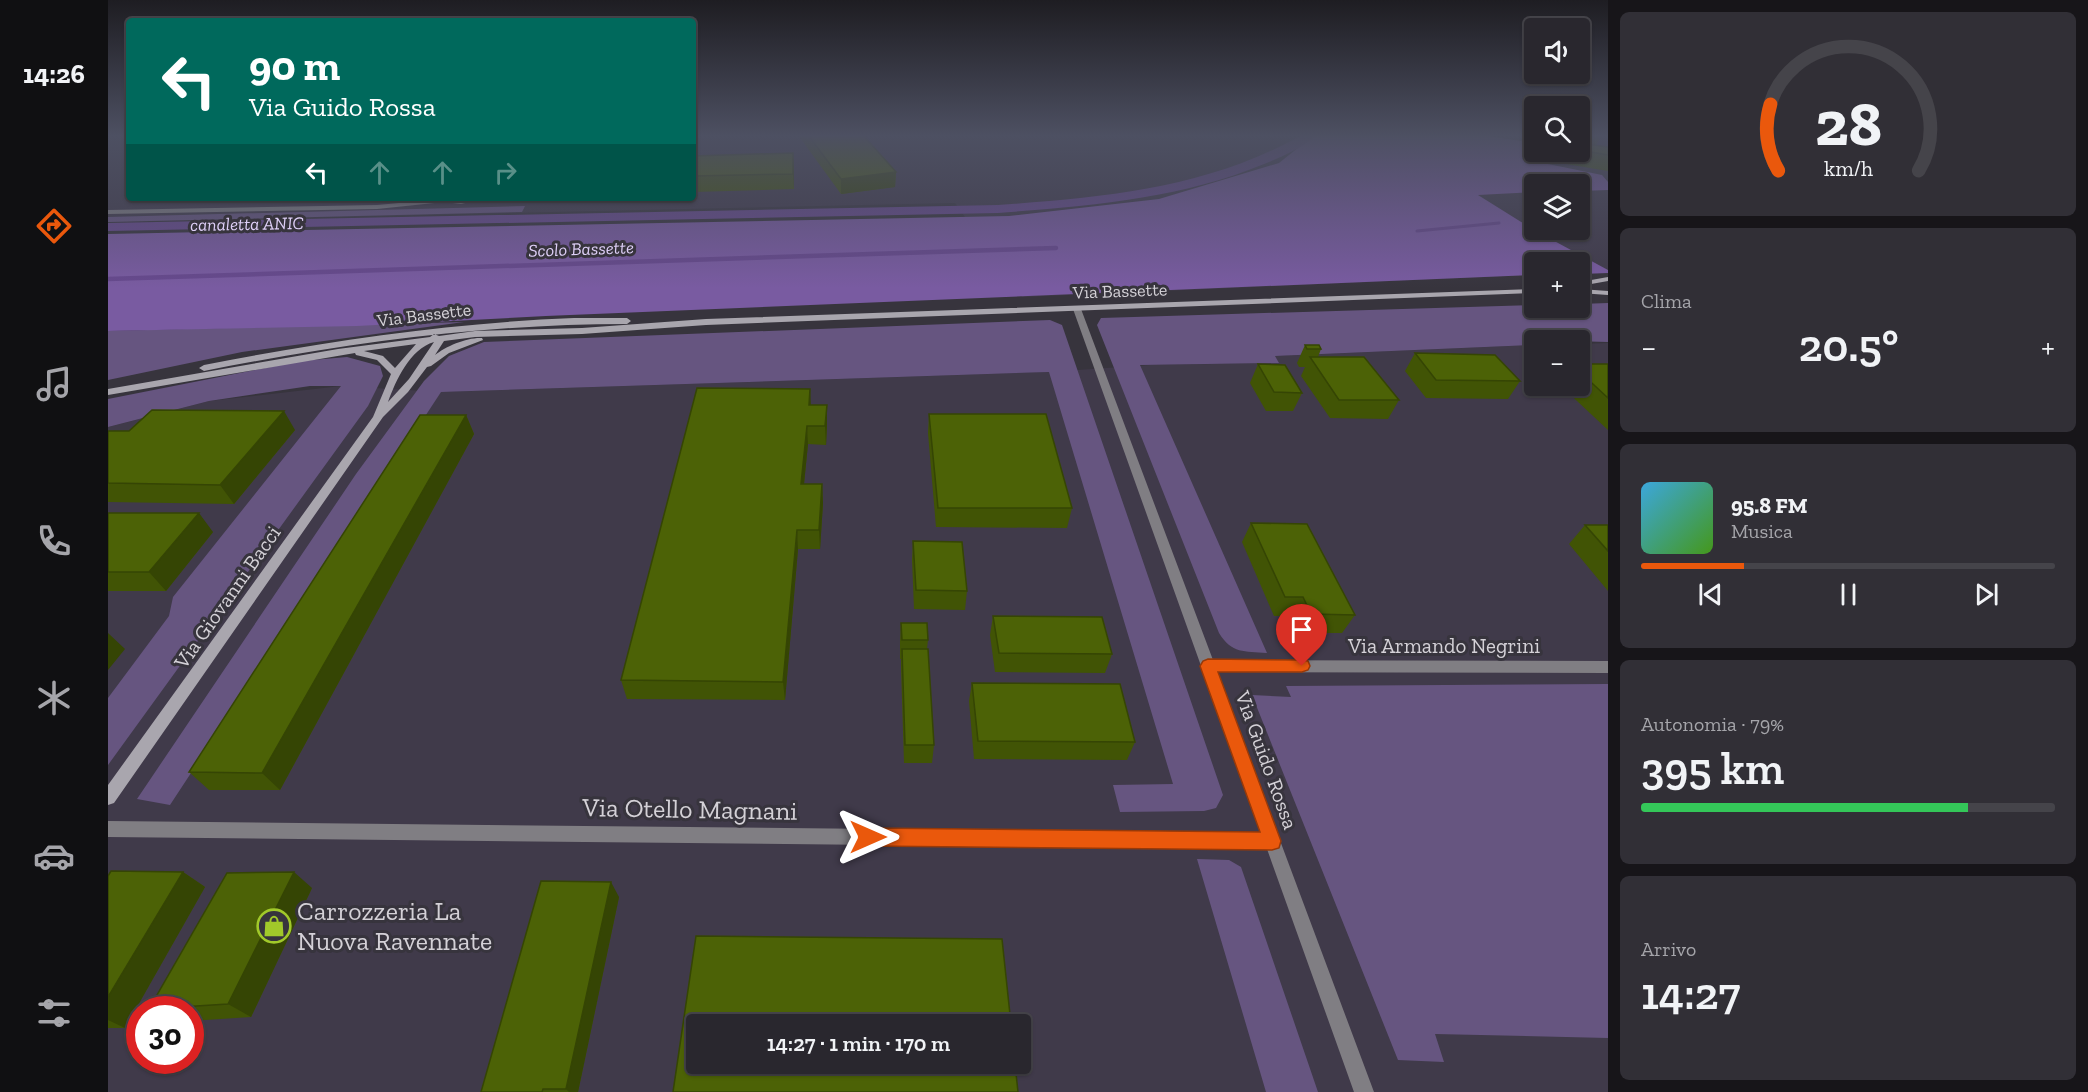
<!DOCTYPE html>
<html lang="it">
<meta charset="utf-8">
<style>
:root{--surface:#29272e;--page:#312f36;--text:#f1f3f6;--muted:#a5a5aa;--line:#45444a;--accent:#ea580c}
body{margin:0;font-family:"Zilla Slab",serif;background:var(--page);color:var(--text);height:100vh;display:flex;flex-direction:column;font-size:22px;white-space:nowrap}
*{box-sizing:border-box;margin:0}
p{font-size:20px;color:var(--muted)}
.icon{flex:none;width:33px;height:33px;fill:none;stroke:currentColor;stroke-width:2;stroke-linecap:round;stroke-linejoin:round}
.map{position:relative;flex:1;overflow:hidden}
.details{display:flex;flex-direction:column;gap:12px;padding:12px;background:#171519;width:480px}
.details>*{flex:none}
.guide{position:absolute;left:18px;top:18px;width:570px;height:183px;border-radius:6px;box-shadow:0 2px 4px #0004,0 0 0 2px var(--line);background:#00695c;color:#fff;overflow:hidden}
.fabs{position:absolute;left:1416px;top:18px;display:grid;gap:12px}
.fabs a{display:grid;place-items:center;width:66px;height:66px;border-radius:6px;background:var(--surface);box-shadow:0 2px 4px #0004,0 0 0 2px var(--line);font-size:30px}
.speed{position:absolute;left:18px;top:996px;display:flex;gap:12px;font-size:30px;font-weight:700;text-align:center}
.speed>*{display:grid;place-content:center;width:78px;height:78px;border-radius:50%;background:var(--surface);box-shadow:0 2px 4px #0004,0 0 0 2px var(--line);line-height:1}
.speed .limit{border:9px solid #d22;background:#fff;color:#111}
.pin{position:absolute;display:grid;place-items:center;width:51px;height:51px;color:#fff;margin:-62px -26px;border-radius:50% 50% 50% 0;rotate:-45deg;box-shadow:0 0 6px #0007}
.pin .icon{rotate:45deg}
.me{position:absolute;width:66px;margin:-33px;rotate:90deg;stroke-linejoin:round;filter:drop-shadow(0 0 4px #0008)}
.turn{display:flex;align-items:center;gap:21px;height:126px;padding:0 24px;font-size:27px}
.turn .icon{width:78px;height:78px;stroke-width:2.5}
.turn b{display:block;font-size:42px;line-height:51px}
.lanes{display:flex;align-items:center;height:57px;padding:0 24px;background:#0003;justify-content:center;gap:30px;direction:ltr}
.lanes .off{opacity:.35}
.big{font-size:45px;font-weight:600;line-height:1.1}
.details .widget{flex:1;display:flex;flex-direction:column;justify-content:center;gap:9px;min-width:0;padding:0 21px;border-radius:9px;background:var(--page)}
.details .dial{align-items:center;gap:0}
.dial svg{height:156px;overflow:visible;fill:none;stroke:var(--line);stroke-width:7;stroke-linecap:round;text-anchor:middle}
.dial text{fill:var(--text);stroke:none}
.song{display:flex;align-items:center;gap:18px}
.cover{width:72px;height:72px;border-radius:9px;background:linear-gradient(135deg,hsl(200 70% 55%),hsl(100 70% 35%))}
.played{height:6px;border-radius:3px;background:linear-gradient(90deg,var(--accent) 25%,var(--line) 25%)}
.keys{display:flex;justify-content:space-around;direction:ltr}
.heat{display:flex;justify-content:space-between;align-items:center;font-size:33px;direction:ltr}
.charge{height:9px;border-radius:4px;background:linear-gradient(90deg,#34c759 79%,var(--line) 0)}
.trip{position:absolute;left:578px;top:1014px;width:345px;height:60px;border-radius:6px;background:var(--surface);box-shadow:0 2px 4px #0004,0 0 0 2px var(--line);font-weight:600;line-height:60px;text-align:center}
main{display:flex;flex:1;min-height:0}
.tabs{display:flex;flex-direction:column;width:108px;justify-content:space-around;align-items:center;background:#101012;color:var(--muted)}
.tabs .icon{width:42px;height:42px}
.tabs .current{color:var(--accent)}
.tabs b{font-size:27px;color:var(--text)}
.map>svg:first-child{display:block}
.built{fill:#403a4a;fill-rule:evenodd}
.green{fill:#665580}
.forest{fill:#795ba1}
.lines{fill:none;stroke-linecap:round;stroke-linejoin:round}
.stream-far1{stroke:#67498e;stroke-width:3}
.stream{stroke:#67498e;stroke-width:4.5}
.canal{fill:#67498e;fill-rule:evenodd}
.street{fill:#807e83;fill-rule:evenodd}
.secondary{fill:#a9a6ae;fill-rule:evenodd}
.wall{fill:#415405}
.shaded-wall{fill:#354504}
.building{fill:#4c6206;stroke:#354504;stroke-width:1.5}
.route{fill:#ea580c;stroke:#983908;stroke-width:1.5}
.labels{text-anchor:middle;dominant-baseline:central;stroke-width:6;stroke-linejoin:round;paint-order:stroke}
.far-water-label{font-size:18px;font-style:italic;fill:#decff7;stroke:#37343d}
.far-street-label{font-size:18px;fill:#d4d1d7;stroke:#37343d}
.street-label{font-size:21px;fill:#d4d1d7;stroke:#37343d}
.near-street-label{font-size:26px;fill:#d4d1d7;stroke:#37343d}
.near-poi-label{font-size:26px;fill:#d4d1d7;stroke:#37343d;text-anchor:start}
</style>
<main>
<nav class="tabs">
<b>14:26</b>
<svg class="icon current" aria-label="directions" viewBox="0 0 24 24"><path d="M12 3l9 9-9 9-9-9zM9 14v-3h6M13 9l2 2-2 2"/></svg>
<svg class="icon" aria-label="music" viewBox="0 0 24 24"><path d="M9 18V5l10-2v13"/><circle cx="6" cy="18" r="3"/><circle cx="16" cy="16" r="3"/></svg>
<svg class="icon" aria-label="phone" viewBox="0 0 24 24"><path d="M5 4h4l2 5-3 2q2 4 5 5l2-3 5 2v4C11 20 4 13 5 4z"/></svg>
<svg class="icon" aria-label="climate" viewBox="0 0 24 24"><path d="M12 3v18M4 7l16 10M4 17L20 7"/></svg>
<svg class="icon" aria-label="car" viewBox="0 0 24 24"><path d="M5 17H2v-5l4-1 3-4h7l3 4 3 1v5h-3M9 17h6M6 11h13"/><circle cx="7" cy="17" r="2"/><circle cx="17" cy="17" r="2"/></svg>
<svg class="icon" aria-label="filters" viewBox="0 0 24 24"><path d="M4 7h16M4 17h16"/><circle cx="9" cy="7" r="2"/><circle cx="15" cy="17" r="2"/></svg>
</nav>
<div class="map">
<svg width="1500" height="1092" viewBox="0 0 1500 1092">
<rect width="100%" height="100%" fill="#37343d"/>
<path class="built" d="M 0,135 L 21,135 L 21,198 L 585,198 L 585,135 L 1426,135 L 1426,152 L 1472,152 L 1472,135 L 1500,135 L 1500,273 L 1472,274 L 1472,262 L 1426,262 L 1426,275 L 914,297 L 847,203 L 0,222 ZM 1426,184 L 1472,184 L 1472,230 L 1426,230 Z
M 1500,343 L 1500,1092 L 0,1092 L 0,427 L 101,401 L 233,386 L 333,392 L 941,372 L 1042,365 L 1170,363 L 1167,356 L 1426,345 L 1426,386 L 1472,386 L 1472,344 ZM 32,1010 L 82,1010 L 82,1060 L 32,1060 ZM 588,1024 L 912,1024 L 912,1064 L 588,1064 Z"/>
<path class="green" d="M 417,206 L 414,212 L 0,222 L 0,217 Z
M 1500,303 L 1500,342 L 1426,340 L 1426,345 L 1167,356 L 1171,363 L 1032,365 L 1159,653 C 1136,651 1124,654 1111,633 L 989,325 L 993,318 L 1426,305 L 1426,308 L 1472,308 L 1472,304 Z
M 942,320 L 954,325 L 1115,795 L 1108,808 L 1096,811 L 1012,812 L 1005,785 L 1065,784 L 941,372 L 333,392 L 62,805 L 29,799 L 248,474 L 316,381 L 341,356 L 376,342 Z
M 356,322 L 134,352 L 0,380 L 0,331 Z
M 239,357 L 272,366 L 275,376 L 260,406 L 0,765 L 0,698 L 61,616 L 65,597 L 233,386 L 202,386 L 101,401 L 0,427 L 0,399 L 193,361 Z
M 1500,684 L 1500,1038 L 1327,1034 L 1336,1062 L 1290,1060 L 1144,695 L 1183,697 L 1178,686 Z
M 1089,859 L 1121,860 L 1133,867 L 1210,1092 L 1158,1092 Z"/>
<path class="forest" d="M 1206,135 L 1373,135 L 1426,143 L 1426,152 L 1438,152 L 1435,163 L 1494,175 L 1500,182 L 1500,190 L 1472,191 L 1472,184 L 1426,184 L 1426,192 L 1370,195 L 1426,230 L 1500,270 L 1500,273 L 1472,274 L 1472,262 L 1426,262 L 1426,275 L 438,316 L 249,326 L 0,331 L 0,234 L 901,216 L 1051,199 L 1171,163 Z"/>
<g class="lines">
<path class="stream-far1" d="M 1309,231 L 1391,223"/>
<path class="stream" d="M 0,279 L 948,248"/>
<path class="canal" d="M 1194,135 L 1208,135 C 1195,148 1173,157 1156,164 C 1072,199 980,206 890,213 L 0,231 L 0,223 L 890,205 C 998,197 1097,189 1194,135 Z"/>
<path class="street" d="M 324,198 L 353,200 L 379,198 L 353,204 L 336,202 L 269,209 L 0,214 L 0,210 L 269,205 L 324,200 Z
M 969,306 L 973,309 L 1105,660 L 1500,661 L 1500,673 L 1109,672 L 1266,1092 L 1246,1092 L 1159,849 L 0,837 L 0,821 L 1153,833 L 965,309 Z"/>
<path class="secondary" d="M 1500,277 L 1500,281 L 1472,286 L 1472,282 Z
M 1426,289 L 1426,293 L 598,325 L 474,334 L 367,337 L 336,341 L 327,355 C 338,346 360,337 374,338 L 375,340 L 341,353 L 323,366 L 319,367 L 300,392 L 275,417 L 6,803 L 0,805 L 0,785 L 265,417 L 283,374 L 269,360 L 248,355 L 247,353 L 0,395 L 0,389 L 230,349 L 322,337 L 326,334 L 331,336 L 367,331 L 474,328 L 598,319 ZM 326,342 L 301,379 L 280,402 C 288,380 302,349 326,342 ZM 308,344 L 287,368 L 275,356 L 256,351 Z
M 1472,289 L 1500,291 L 1500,295 L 1472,293 Z
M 466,318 L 519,318 L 523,321 L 519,324 C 375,324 237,343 96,371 L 91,368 L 96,365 C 219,341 341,323 466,318 Z"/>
</g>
<path class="wall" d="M 690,135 L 755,135 L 788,172 L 787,187 L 733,194 Z
M 1472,135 L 1494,135 L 1488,145 L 1500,147 L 1500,171 L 1446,162 L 1446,155 L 1448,152 L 1472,152 Z
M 585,156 L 686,168 L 686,189 L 585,192 Z
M 1197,345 L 1213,349 L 1210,357 L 1291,400 L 1280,419 L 1222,418 L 1193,376 L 1197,367 L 1191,367 L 1189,363 Z
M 1307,353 L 1412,381 L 1400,399 L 1318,398 L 1297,371 Z
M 1150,364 L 1194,393 L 1185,411 L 1158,411 L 1142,383 Z
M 1472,364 L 1500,364 L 1500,430 L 1453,386 L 1472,386 Z
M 703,405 L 719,405 L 719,424 L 718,445 L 700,444 L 696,484 L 714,484 L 715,503 L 712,549 L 690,549 L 677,700 L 519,699 L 513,680 Z
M 821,414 L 964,508 L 959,528 L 828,527 L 820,433 Z
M 358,415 L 366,434 L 172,790 L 101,790 L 81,772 Z
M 187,430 L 126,504 L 0,502 L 0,431 Z
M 0,513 L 105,532 L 58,591 L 0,591 Z
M 1143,523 L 1247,615 L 1234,633 L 1192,633 L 1184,616 L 1166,616 L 1134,542 Z
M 1477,525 L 1500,525 L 1500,591 L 1461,544 Z
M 805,541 L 859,591 L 857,610 L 806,609 L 804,560 Z
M 885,616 L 1004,654 L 997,673 L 887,672 L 882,635 Z
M 793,623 L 820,640 L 819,649 L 826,745 L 824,763 L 796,763 L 793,668 L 793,659 L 792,659 L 792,642 Z
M 864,683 L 1027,742 L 1019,760 L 866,759 L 861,701 Z
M 75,872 L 97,887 L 17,1028 L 0,1028 L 0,876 Z
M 204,888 L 143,1017 L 82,1021 L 82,1010 L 41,1009 Z
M 511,897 L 470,1092 L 373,1092 Z"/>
<path class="shaded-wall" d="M 685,153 L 686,168 L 686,189 L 685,174 Z
M 788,172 L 787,187 L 733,194 L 733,179 Z
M 702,389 L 703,407 L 701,405 Z
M 719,405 L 719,424 L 718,445 L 717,426 Z
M 176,411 L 187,430 L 126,504 L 112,485 Z
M 358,415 L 366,434 L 172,790 L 154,773 Z
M 699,426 L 700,444 L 694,503 L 693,484 Z
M 714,484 L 715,503 L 712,549 L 711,530 Z
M 91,513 L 105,532 L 58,591 L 41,572 Z
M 689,530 L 690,549 L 677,700 L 675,682 Z
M 0,633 L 17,649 L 0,670 Z
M 75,872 L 97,887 L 17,1028 L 0,1020 L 0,997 Z
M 186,872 L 204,888 L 143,1017 L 120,1004 Z
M 503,882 L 511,897 L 470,1092 L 461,1092 L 458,1089 Z"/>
<path class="building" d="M 700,135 L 755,135 L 788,172 L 733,179 Z
M 1472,143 L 1500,147 L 1500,155 L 1472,150 Z
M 685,153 L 685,174 L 585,176 L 585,156 Z
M 1197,345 L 1211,345 L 1213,349 L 1199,349 Z
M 1307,353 L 1387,355 L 1412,381 L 1328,380 Z
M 1202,357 L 1256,357 L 1291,400 L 1231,400 Z
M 1150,364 L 1177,365 L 1194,393 L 1166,392 Z
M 1472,364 L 1500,364 L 1500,398 L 1472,372 Z
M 589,388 L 702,389 L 701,405 L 719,405 L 717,426 L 699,426 L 693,484 L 714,484 L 711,530 L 689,530 L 675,682 L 513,680 Z
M 44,410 L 176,411 L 112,485 L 0,483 L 0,431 L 21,431 Z
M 821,414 L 938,414 L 964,508 L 830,508 Z
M 312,415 L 358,415 L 154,773 L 81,772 Z
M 0,513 L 91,513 L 41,572 L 0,572 Z
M 1143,523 L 1199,524 L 1247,615 L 1203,614 L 1195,597 L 1177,597 Z
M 1477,525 L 1500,525 L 1500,551 Z
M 805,541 L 854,542 L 859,591 L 808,590 Z
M 885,616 L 994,617 L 1004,654 L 891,653 Z
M 793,623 L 819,623 L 820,640 L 794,640 Z
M 794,649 L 820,649 L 826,745 L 797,745 Z
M 864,683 L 1012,684 L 1027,742 L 870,741 Z
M 3,871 L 75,872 L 0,997 L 0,876 Z
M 186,872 L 120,1004 L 41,1009 L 119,873 Z
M 433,881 L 503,882 L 458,1089 L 435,1089 L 434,1092 L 373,1092 Z
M 588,936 L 894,939 L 903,1024 L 588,1024 L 588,1064 L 907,1064 L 910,1092 L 565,1092 Z"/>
<linearGradient id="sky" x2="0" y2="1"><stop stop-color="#1e1d22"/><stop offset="0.47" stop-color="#4d5062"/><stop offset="1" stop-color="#4d5062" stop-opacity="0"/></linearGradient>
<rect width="1500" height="288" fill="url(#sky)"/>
<path class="route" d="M 1100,659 L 1194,660 L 1200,661 L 1202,666 L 1200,670 L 1194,672 L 1110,672 L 1173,841 L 1171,848 L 1164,850 L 760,846 L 754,843 L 751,837 L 754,831 L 760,828 L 1152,832 L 1092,666 L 1095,661 Z"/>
<defs>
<g id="shop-ring" transform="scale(1.725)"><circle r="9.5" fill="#37343d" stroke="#a1c92a" stroke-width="1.5"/><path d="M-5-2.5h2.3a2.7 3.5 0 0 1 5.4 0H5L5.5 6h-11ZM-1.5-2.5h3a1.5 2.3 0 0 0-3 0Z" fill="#a1c92a"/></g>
</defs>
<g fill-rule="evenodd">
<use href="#shop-ring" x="166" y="926"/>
</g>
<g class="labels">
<g class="far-water-label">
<text transform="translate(139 224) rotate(-1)">canaletta ANIC</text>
<text transform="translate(473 249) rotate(-2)">Scolo Bassette</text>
</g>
<g class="far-street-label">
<text transform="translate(1012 291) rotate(-2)">Via Bassette</text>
<text transform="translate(316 315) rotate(-7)">Via Bassette</text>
</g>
<g class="street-label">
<text transform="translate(119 597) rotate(-55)">Via Giovanni Bacci</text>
<text x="1336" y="645">Via Armando Negrini</text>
<text transform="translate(1159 760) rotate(70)">Via Guido Rossa</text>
</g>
<g class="near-street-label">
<text transform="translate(582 809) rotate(1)">Via Otello Magnani</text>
</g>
<g class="near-poi-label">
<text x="189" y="911">Carrozzeria La<tspan x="189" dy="30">Nuova Ravennate</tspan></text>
</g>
</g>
</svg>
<div class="fabs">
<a><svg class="icon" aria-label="sound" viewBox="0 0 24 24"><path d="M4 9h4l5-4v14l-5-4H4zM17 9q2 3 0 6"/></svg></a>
<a><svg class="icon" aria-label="search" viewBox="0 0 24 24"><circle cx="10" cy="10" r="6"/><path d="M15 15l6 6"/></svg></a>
<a><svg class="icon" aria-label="layers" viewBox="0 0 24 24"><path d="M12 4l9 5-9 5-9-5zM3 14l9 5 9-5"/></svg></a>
<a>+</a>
<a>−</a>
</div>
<div class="speed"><div class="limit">30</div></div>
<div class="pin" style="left:1194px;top:666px;background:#d93025"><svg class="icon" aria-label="arrive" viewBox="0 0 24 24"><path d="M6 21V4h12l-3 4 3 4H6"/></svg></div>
<svg class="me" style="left:760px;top:837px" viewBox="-20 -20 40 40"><path d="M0-17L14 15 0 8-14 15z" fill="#ea580c" stroke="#fff" stroke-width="4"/></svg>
<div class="trip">14:27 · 1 min · 170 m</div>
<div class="guide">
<div class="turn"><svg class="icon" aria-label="left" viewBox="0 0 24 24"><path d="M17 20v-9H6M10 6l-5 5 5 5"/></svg><div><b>90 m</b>Via Guido Rossa</div></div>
<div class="lanes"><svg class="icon" aria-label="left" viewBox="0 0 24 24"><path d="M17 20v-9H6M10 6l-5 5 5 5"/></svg><svg class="icon off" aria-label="ahead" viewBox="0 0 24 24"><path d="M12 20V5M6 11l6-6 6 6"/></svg><svg class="icon off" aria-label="ahead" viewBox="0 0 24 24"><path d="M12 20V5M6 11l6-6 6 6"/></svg><svg class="icon off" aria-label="right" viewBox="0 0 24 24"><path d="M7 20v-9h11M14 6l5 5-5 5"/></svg></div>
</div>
</div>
<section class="details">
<div class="widget dial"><svg viewBox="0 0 100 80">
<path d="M14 69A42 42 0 1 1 86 69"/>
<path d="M14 69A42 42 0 0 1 10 35" stroke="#ea580c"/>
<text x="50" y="56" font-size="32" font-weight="700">28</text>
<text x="50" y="72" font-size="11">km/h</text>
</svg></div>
<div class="widget"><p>Clima</p>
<div class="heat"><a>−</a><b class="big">20.5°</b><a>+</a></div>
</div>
<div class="widget">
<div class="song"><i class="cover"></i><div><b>95.8 FM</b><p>Musica</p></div></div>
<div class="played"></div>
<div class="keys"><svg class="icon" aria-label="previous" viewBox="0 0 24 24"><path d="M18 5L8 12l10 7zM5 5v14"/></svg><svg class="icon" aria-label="pause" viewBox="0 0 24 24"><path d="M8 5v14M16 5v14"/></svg><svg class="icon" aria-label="next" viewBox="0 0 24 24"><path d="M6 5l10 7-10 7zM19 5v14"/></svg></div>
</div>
<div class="widget"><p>Autonomia · 79%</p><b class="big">395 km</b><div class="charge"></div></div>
<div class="widget"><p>Arrivo</p><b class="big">14:27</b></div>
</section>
</main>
